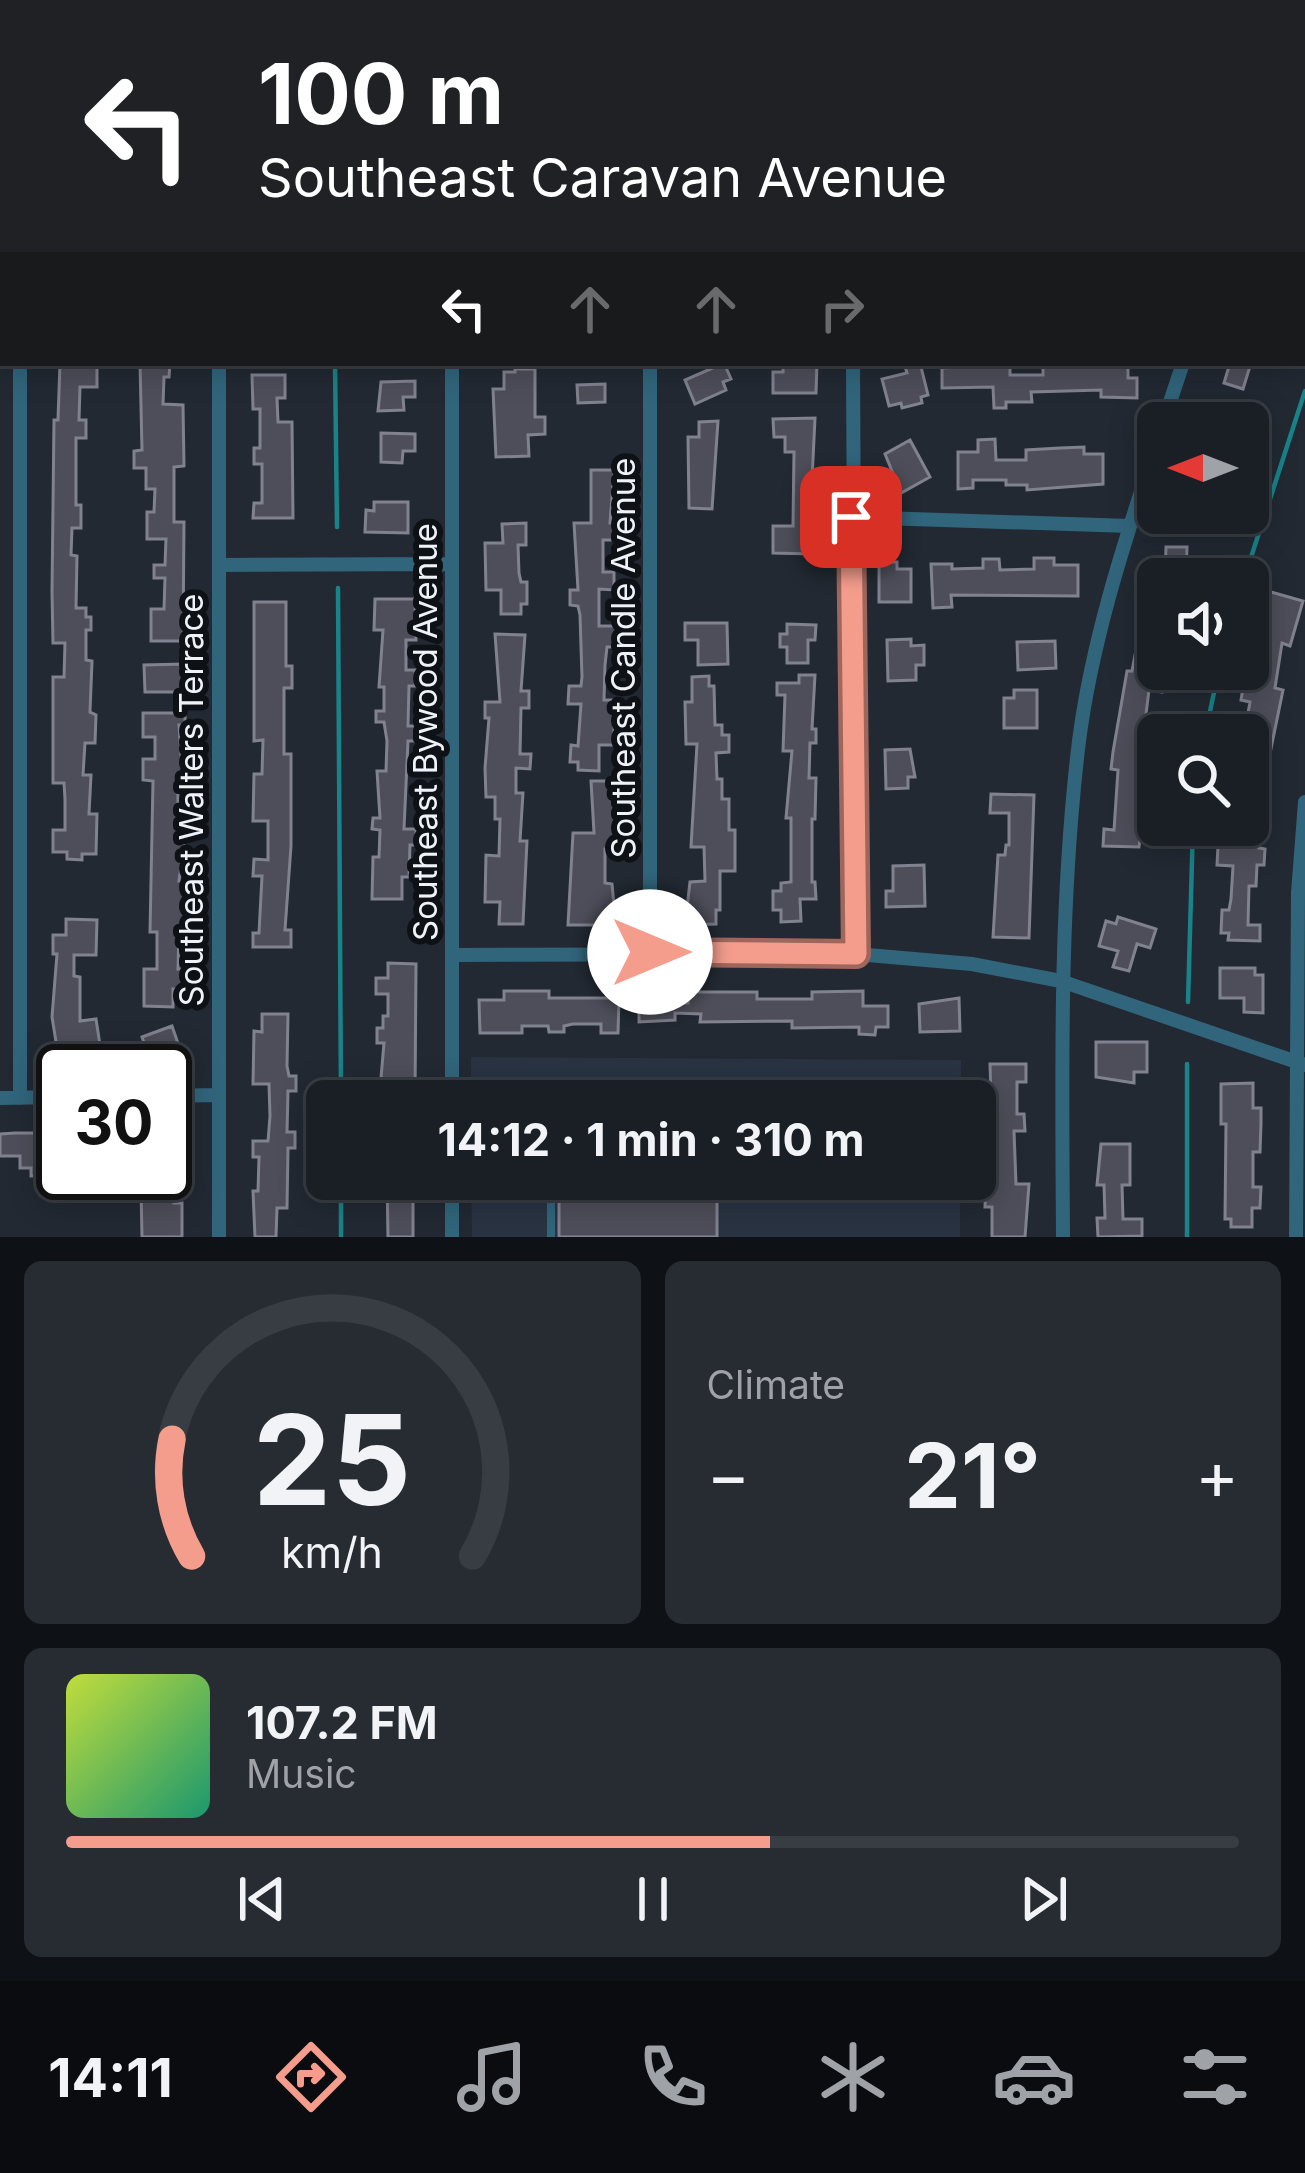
<!DOCTYPE html>
<meta charset="utf-8">
<style>
:root{--surface:#1a1f26;--page:#272c32;--text:#f1f3f6;--muted:#9fa2a7;--line:#383d43;--accent:#f49d8d}
body{margin:0;font-family:Inter,sans-serif;background:var(--page);color:var(--text);height:100vh;display:flex;flex-direction:column;font-size:45px;white-space:nowrap}
*{box-sizing:border-box;margin:0}
p{font-size:39px;color:var(--muted)}
.icon{flex:none;width:66px;height:66px;fill:none;stroke:currentColor;stroke-width:2;stroke-linecap:round;stroke-linejoin:round}
.map{position:relative;height:1237px;overflow:hidden}
.panel{display:flex;flex-direction:column;gap:24px;padding:24px;background:#0e1115;flex:1}
.panel>*{flex:none}
.hud{position:absolute;left:0px;top:0px;width:1305px;height:366px;box-shadow:0 6px 30px #0003,0 0 0 3px var(--line);background:#202124;color:#fff;overflow:hidden}
.needle{width:78px;rotate:270deg}
.fabs{position:absolute;left:1137px;top:402px;display:grid;gap:24px}
.fabs a{display:grid;place-items:center;width:132px;height:132px;border-radius:18px;background:var(--surface);box-shadow:0 6px 30px #0003,0 0 0 3px var(--line);font-size:60px}
.speed{position:absolute;left:36px;top:1044px;display:flex;gap:24px;font-size:60px;font-weight:700;text-align:center}
.speed>*{display:grid;place-content:center;width:156px;height:156px;border-radius:50%;background:var(--surface);box-shadow:0 6px 30px #0003,0 0 0 3px var(--line);line-height:1}
.speed .limit{border:6px solid #111;border-radius:18px;background:#fff;color:#111}
.pin{position:absolute;display:grid;place-items:center;width:102px;height:102px;color:#fff;margin:-51px;border-radius:24px;box-shadow:0 6px 18px #0006}
.me{position:absolute;width:132px;margin:-66px;rotate:90deg;stroke-linejoin:round;filter:drop-shadow(0 0 9px #0008)}
.turn{display:flex;align-items:center;gap:42px;height:252px;padding:0 60px;font-size:54px}
.turn .icon{width:156px;height:156px;stroke-width:2.5}
.turn b{display:block;font-size:84px;line-height:102px}
.lanes{display:flex;align-items:center;height:114px;padding:0 60px;background:#0003;justify-content:center;gap:60px;direction:ltr}
.lanes .off{opacity:.35}
.big{font-size:90px;font-weight:700;line-height:1.1}
.panel .widget{flex:1;display:flex;flex-direction:column;justify-content:center;gap:18px;min-width:0;padding:0 42px;border-radius:18px;background:var(--page)}
.panel .dial{align-items:center;gap:0}
.dial svg{height:312px;overflow:visible;fill:none;stroke:var(--line);stroke-width:7;stroke-linecap:round;text-anchor:middle}
.dial text{fill:var(--text);stroke:none}
.song{display:flex;align-items:center;gap:36px}
.cover{width:144px;height:144px;border-radius:18px;background:linear-gradient(135deg,hsl(70 70% 55%),hsl(160 70% 35%))}
.played{height:12px;border-radius:6px;background:linear-gradient(90deg,var(--accent) 60%,var(--line) 60%)}
.keys{display:flex;justify-content:space-around;direction:ltr}
.heat{display:flex;justify-content:space-between;align-items:center;font-size:66px;direction:ltr}
.panel .tiles{flex:1;display:grid;gap:24px;grid-template-columns:1fr 1fr}
.widget:last-child{grid-column:span 2}
.trip{position:absolute;left:306px;top:1080px;width:690px;height:120px;border-radius:18px;background:var(--surface);box-shadow:0 6px 30px #0003,0 0 0 3px var(--line);font-weight:700;line-height:120px;text-align:center}
.menu{display:flex;height:192px;justify-content:space-around;align-items:center;background:#0a0c0f;color:var(--muted)}
.menu .icon{width:84px;height:84px}
.menu .selected{color:var(--accent)}
.menu b{font-size:54px;color:var(--text)}
.map>svg:first-child{display:block}
.built{fill:#293342}
.lines{fill:none;stroke-linecap:round;stroke-linejoin:round}
.stream{stroke:#19838a;stroke-width:4.5}
.building{fill:#4e4e5a;stroke:#81828f;stroke-width:3}
.service{stroke:#31657c;stroke-width:8}
.minor{stroke:#31657c;stroke-width:14}
.route-casing{stroke:#9f665c;stroke-width:30}
.route{stroke:#f49d8d;stroke-width:21}
.labels{text-anchor:middle;dominant-baseline:central;stroke-width:12;stroke-linejoin:round;paint-order:stroke}
.street-label{font-size:33px;fill:#eef3f9;stroke:#0e1116}
</style>
<div class="map">
<svg width="1305" height="1237" viewBox="0 0 1305 1237">
<rect width="100%" height="100%" fill="#222932"/>
<path class="built" d="M 471,1057 L 961,1060 L 961,1101 L 471,1101 Z
M 471,1179 L 960,1179 L 960,1237 L 472,1237 Z"/>
<g class="lines">
<path class="stream" d="M 335,363 L 337,527
M 1244,579 L 1305,391
M 338,588 L 341,1101
M 1205,735 L 1219,669
M 1188,1002 L 1193,825
M 341,1179 L 341,1237
M 1187,1237 L 1187,1064"/>
</g>
<path class="building" d="M 60,363 L 97,363 L 97,387 L 80,387 L 79,420 L 86,420 L 86,438 L 76,438 L 76,505 L 81,505 L 81,528 L 72,528 L 71,555 L 77,556 L 76,608 L 86,608 L 86,617 L 91,617 L 91,630 L 86,630 L 86,660 L 92,661 L 90,712 L 96,715 L 95,743 L 85,743 L 83,775 L 91,775 L 89,814 L 97,814 L 96,854 L 82,854 L 82,860 L 67,859 L 67,852 L 53,852 L 53,830 L 65,830 L 65,799 L 64,783 L 53,783 L 53,677 L 64,677 L 65,643 L 53,643 L 52,592 L 54,420 L 58,420 Z
M 140,363 L 170,363 L 169,377 L 164,377 L 163,404 L 183,405 L 184,466 L 174,467 L 174,522 L 184,522 L 183,641 L 151,641 L 151,609 L 164,609 L 165,578 L 154,578 L 154,565 L 165,565 L 166,539 L 147,539 L 147,512 L 154,512 L 155,489 L 146,489 L 146,468 L 134,468 L 134,451 L 142,450 Z
M 724,363 L 731,379 L 723,382 L 726,390 L 695,404 L 685,380 Z
M 783,363 L 817,363 L 816,393 L 773,393 L 773,372 L 783,372 Z
M 904,363 L 920,363 L 928,395 L 921,397 L 922,403 L 902,408 L 901,403 L 889,406 L 882,379 L 907,373 Z
M 960,363 L 1010,363 L 1010,375 L 1043,375 L 1043,363 L 1128,363 L 1128,378 L 1137,378 L 1137,398 L 1101,397 L 1101,390 L 1031,392 L 1032,402 L 1006,402 L 1006,408 L 994,408 L 993,387 L 942,388 L 942,368 L 961,367 Z
M 1230,363 L 1251,363 L 1243,389 L 1224,383 Z
M 515,369 L 535,369 L 535,417 L 545,417 L 545,434 L 528,435 L 529,456 L 496,457 L 493,389 L 504,389 L 504,372 L 515,372 Z
M 252,375 L 285,375 L 285,398 L 277,398 L 278,422 L 292,422 L 293,518 L 253,518 L 254,503 L 262,503 L 262,464 L 254,464 L 254,448 L 260,448 L 260,409 L 253,409 Z
M 415,381 L 415,397 L 403,397 L 404,410 L 378,411 L 381,382 Z
M 605,384 L 605,402 L 578,403 L 577,385 Z
M 815,418 L 812,480 L 815,480 L 816,542 L 812,542 L 812,554 L 773,553 L 773,526 L 793,526 L 794,452 L 785,452 L 785,437 L 774,437 L 773,419 Z
M 718,421 L 712,509 L 689,508 L 688,437 L 699,437 L 699,422 Z
M 381,433 L 415,434 L 415,451 L 403,451 L 402,463 L 381,462 Z
M 995,439 L 996,460 L 1026,460 L 1026,450 L 1060,448 L 1084,447 L 1084,454 L 1103,454 L 1103,484 L 1027,490 L 1027,485 L 1006,485 L 1006,480 L 973,480 L 973,488 L 958,489 L 958,452 L 978,452 L 978,440 Z
M 910,440 L 930,477 L 901,493 L 885,454 Z
M 591,470 L 614,470 L 610,523 L 616,523 L 616,540 L 603,540 L 603,572 L 614,572 L 614,590 L 599,589 L 599,626 L 616,626 L 616,647 L 607,647 L 605,665 L 604,700 L 616,700 L 613,745 L 599,745 L 599,771 L 578,770 L 578,762 L 570,762 L 571,745 L 578,746 L 581,704 L 568,704 L 569,686 L 581,686 L 582,677 L 580,615 L 578,606 L 570,605 L 570,590 L 578,590 L 574,523 L 591,523 Z
M 374,502 L 408,502 L 408,533 L 365,532 L 366,510 L 374,511 Z
M 526,523 L 526,545 L 518,545 L 519,573 L 521,582 L 527,582 L 527,604 L 521,604 L 521,614 L 501,614 L 501,590 L 486,590 L 485,543 L 503,543 L 502,524 Z
M 1166,547 L 1187,547 L 1186,579 L 1165,579 Z
M 1034,558 L 1054,558 L 1054,565 L 1078,565 L 1078,596 L 951,595 L 952,607 L 933,608 L 931,564 L 952,564 L 952,569 L 983,568 L 983,559 L 999,559 L 1000,570 L 1034,569 Z
M 879,562 L 897,562 L 897,569 L 911,569 L 911,602 L 879,602 Z
M 1147,592 L 1158,595 L 1158,669 L 1165,669 L 1162,692 L 1149,690 L 1146,714 L 1151,715 L 1150,730 L 1158,731 L 1156,744 L 1149,743 L 1142,811 L 1146,811 L 1144,839 L 1140,839 L 1139,847 L 1103,846 L 1104,829 L 1114,830 L 1118,770 L 1111,769 L 1113,752 L 1127,671 L 1132,671 Z
M 1271,592 L 1303,601 L 1290,646 L 1282,643 L 1275,688 L 1283,690 L 1266,773 L 1248,770 L 1250,750 L 1248,735 L 1244,735 L 1250,702 L 1241,700 L 1246,669 L 1257,669 L 1262,638 L 1258,637 Z
M 375,599 L 415,599 L 416,640 L 406,640 L 406,670 L 415,670 L 415,686 L 409,686 L 408,726 L 415,726 L 415,741 L 408,741 L 404,829 L 416,829 L 416,845 L 410,845 L 409,877 L 402,877 L 402,899 L 372,899 L 373,857 L 379,857 L 380,830 L 372,829 L 373,818 L 380,818 L 377,771 L 386,771 L 387,741 L 384,722 L 376,722 L 376,711 L 384,711 L 384,687 L 379,687 L 383,630 L 374,630 Z
M 254,602 L 286,602 L 286,666 L 292,666 L 292,688 L 284,688 L 284,754 L 291,754 L 291,846 L 285,930 L 291,930 L 291,947 L 253,947 L 253,933 L 259,933 L 262,876 L 253,876 L 254,859 L 268,860 L 268,821 L 253,821 L 254,774 L 262,774 L 263,740 L 254,741 Z
M 685,623 L 727,623 L 728,664 L 698,665 L 698,640 L 685,640 Z
M 787,624 L 816,625 L 815,640 L 808,640 L 808,663 L 787,663 L 787,647 L 780,647 L 780,634 L 787,634 Z
M 495,634 L 525,635 L 521,691 L 529,691 L 529,708 L 521,708 L 520,754 L 531,754 L 530,769 L 516,768 L 516,793 L 523,793 L 520,841 L 527,841 L 523,924 L 499,924 L 500,902 L 485,902 L 486,855 L 499,856 L 500,819 L 495,819 L 495,797 L 486,797 L 485,768 L 489,718 L 485,718 L 485,702 L 500,702 Z
M 911,639 L 911,646 L 924,645 L 924,665 L 916,665 L 916,680 L 888,681 L 887,640 Z
M 1055,641 L 1056,668 L 1018,670 L 1017,642 Z
M 184,664 L 184,692 L 145,692 L 144,665 Z
M 799,675 L 815,675 L 812,729 L 816,729 L 816,743 L 810,743 L 809,778 L 816,778 L 815,819 L 812,819 L 812,882 L 815,882 L 816,899 L 800,899 L 801,921 L 781,922 L 781,910 L 773,910 L 773,891 L 781,891 L 781,883 L 791,882 L 791,818 L 786,818 L 792,751 L 783,751 L 785,695 L 777,695 L 777,683 L 799,683 Z
M 709,676 L 709,686 L 714,686 L 715,725 L 722,725 L 722,735 L 729,735 L 729,752 L 716,753 L 717,779 L 722,779 L 722,799 L 729,799 L 729,830 L 735,830 L 735,871 L 720,871 L 720,910 L 716,910 L 716,924 L 685,925 L 690,882 L 705,881 L 704,847 L 691,847 L 697,744 L 686,744 L 685,702 L 692,702 L 692,677 Z
M 1014,690 L 1037,690 L 1037,728 L 1004,728 L 1004,698 L 1014,698 Z
M 143,713 L 185,713 L 185,725 L 179,725 L 183,782 L 178,782 L 178,815 L 180,835 L 185,835 L 179,881 L 186,881 L 185,932 L 179,932 L 178,969 L 185,969 L 184,989 L 173,989 L 173,1007 L 144,1006 L 144,969 L 157,969 L 157,932 L 150,932 L 153,781 L 143,780 L 143,759 L 155,759 L 155,737 L 143,737 Z
M 910,749 L 915,777 L 908,777 L 908,788 L 886,789 L 885,750 Z
M 591,781 L 614,781 L 616,849 L 605,849 L 605,883 L 612,884 L 616,925 L 568,925 L 573,833 L 594,833 Z
M 1248,792 L 1265,794 L 1259,848 L 1265,849 L 1264,865 L 1257,865 L 1256,886 L 1249,886 L 1248,925 L 1260,925 L 1260,941 L 1228,940 L 1229,933 L 1221,933 L 1222,910 L 1229,910 L 1231,899 L 1233,866 L 1217,865 L 1218,846 L 1236,847 L 1238,825 L 1248,825 Z
M 991,794 L 1034,795 L 1029,938 L 993,937 L 998,855 L 1005,855 L 1006,845 L 1009,845 L 1009,813 L 990,813 Z
M 924,865 L 925,906 L 886,907 L 886,891 L 893,891 L 893,866 Z
M 1118,917 L 1156,929 L 1150,948 L 1137,944 L 1129,971 L 1113,967 L 1118,951 L 1099,946 L 1106,921 L 1116,924 Z
M 66,919 L 97,920 L 96,955 L 74,955 L 74,976 L 80,977 L 80,1021 L 96,1019 L 102,1058 L 73,1063 L 70,1046 L 57,1048 L 52,1017 L 57,954 L 53,954 L 53,935 L 66,935 Z
M 388,963 L 416,964 L 415,1101 L 379,1101 L 384,1043 L 377,1043 L 377,1028 L 383,1028 L 383,1016 L 388,1016 L 388,994 L 376,994 L 376,978 L 388,978 Z
M 1220,968 L 1255,968 L 1255,975 L 1263,975 L 1263,1013 L 1244,1012 L 1244,998 L 1220,998 Z
M 504,991 L 549,991 L 549,998 L 619,998 L 618,1033 L 601,1033 L 601,1024 L 573,1024 L 564,1026 L 564,1032 L 549,1032 L 548,1026 L 522,1026 L 522,1033 L 480,1033 L 479,1000 L 504,1000 Z
M 639,991 L 656,991 L 656,1004 L 688,1003 L 689,992 L 757,992 L 757,999 L 812,999 L 812,992 L 863,991 L 863,1006 L 888,1006 L 888,1027 L 876,1027 L 875,1035 L 859,1034 L 859,1027 L 792,1028 L 792,1021 L 700,1022 L 701,1014 L 675,1013 L 675,1020 L 639,1022 Z
M 959,998 L 960,1031 L 920,1032 L 919,1004 Z
M 262,1014 L 288,1014 L 287,1066 L 289,1076 L 296,1076 L 296,1091 L 288,1091 L 287,1132 L 295,1132 L 295,1148 L 288,1148 L 287,1208 L 277,1208 L 276,1237 L 255,1237 L 253,1191 L 258,1191 L 259,1157 L 253,1157 L 253,1141 L 268,1141 L 270,1116 L 269,1084 L 253,1084 L 254,1031 L 262,1032 Z
M 172,1026 L 180,1049 L 150,1060 L 142,1037 Z
M 1096,1042 L 1147,1042 L 1147,1072 L 1134,1072 L 1134,1083 L 1096,1077 Z
M 990,1064 L 1026,1064 L 1026,1082 L 1017,1082 L 1017,1114 L 1024,1114 L 1025,1131 L 1014,1131 L 1016,1184 L 1029,1184 L 1025,1237 L 992,1237 L 992,1207 L 985,1207 L 986,1174 L 993,1174 L 992,1143 L 985,1143 L 985,1130 L 992,1130 Z
M 1253,1083 L 1253,1108 L 1261,1108 L 1261,1124 L 1260,1152 L 1253,1152 L 1253,1187 L 1261,1187 L 1260,1208 L 1252,1208 L 1252,1227 L 1231,1227 L 1231,1219 L 1225,1219 L 1226,1124 L 1221,1124 L 1221,1084 Z
M 165,1126 L 180,1126 L 180,1136 L 185,1136 L 184,1164 L 165,1164 Z
M 15,1133 L 37,1133 L 38,1146 L 61,1145 L 61,1168 L 52,1168 L 52,1175 L 31,1176 L 31,1168 L 20,1168 L 20,1156 L 0,1156 L 0,1134 Z
M 1101,1144 L 1130,1144 L 1130,1185 L 1122,1185 L 1123,1219 L 1142,1219 L 1142,1236 L 1098,1237 L 1097,1218 L 1105,1218 L 1104,1185 L 1097,1185 Z
M 148,1178 L 175,1178 L 174,1203 L 182,1203 L 182,1237 L 142,1237 L 141,1188 L 147,1188 Z
M 387,1179 L 413,1179 L 413,1237 L 388,1237 Z
M 565,1179 L 765,1179 L 765,1197 L 717,1197 L 717,1237 L 559,1237 L 559,1191 L 565,1191 Z"/>
<g class="lines">
<path class="service" d="M 551,1237 L 551,1179"/>
<path class="minor" d="M 452,0 L 452,3
M 218,3 L 218,0
M 1302,3 L 1303,0
M 0,207 L 3,206
M 219,363 L 219,1237
M 452,363 L 452,1101
M 853,363 L 856,954
M 1163,423 L 1183,363
M 851,517 L 1130,526
M 219,565 L 452,564
M 650,952 L 650,363
M 452,955 L 856,954 L 972,964 L 1061,981 L 1305,1065
M 165,1096 L 217,1095
M 0,1098 L 63,1097
M 20,1098 L 20,363
M 452,1237 L 452,1179
M 1063,1237 C 1062,1072 1059,906 1079,741 C 1092,639 1126,537 1158,439
M 1296,1237 L 1298,893 L 1305,802"/>
</g>
<g class="lines">
<g class="route-casing">
<path id="route" d="M 650,952 L 856,954 L 851,517"/>
</g>
<use href="#route" class="route"/>
</g>
<g class="labels">
<g class="street-label">
<text transform="translate(623 658) rotate(-90)">Southeast Candle Avenue</text>
<text transform="translate(425 732) rotate(-90)">Southeast Bywood Avenue</text>
<text transform="translate(191 800) rotate(-90)">Southeast Walters Terrace</text>
</g>
</g>
</svg>
<div class="fabs">
<a><svg class="needle" viewBox="-14 -14 28 28"><path d="M0-13l5 13h-10z" fill="#e53935"/><path d="M0 13l5-13h-10z" fill="#9fa2a7"/></svg></a>
<a><svg class="icon" aria-label="sound" viewBox="0 0 24 24"><path d="M4 9h4l5-4v14l-5-4H4zM17 9q2 3 0 6"/></svg></a>
<a><svg class="icon" aria-label="search" viewBox="0 0 24 24"><circle cx="10" cy="10" r="6"/><path d="M15 15l6 6"/></svg></a>
</div>
<div class="speed"><div class="limit">30</div></div>
<div class="pin" style="left:851px;top:517px;background:#d93025"><svg class="icon" aria-label="arrive" viewBox="0 0 24 24"><path d="M6 21V4h12l-3 4 3 4H6"/></svg></div>
<svg class="me" style="left:650px;top:952px" viewBox="-20 -20 40 40"><circle r="19" fill="#fff"/><path d="M0-13L10 11 0 6-10 11z" fill="#f49d8d"/></svg>
<div class="trip">14:12 · 1 min · 310 m</div>
<div class="hud">
<div class="turn"><svg class="icon" aria-label="left" viewBox="0 0 24 24"><path d="M17 20v-9H6M10 6l-5 5 5 5"/></svg><div><b>100 m</b>Southeast Caravan Avenue</div></div>
<div class="lanes"><svg class="icon" aria-label="left" viewBox="0 0 24 24"><path d="M17 20v-9H6M10 6l-5 5 5 5"/></svg><svg class="icon off" aria-label="ahead" viewBox="0 0 24 24"><path d="M12 20V5M6 11l6-6 6 6"/></svg><svg class="icon off" aria-label="ahead" viewBox="0 0 24 24"><path d="M12 20V5M6 11l6-6 6 6"/></svg><svg class="icon off" aria-label="right" viewBox="0 0 24 24"><path d="M7 20v-9h11M14 6l5 5-5 5"/></svg></div>
</div>
</div>
<section class="panel">
<div class="tiles">
<div class="widget dial"><svg viewBox="0 0 100 80">
<path d="M14 69A42 42 0 1 1 86 69"/>
<path d="M14 69A42 42 0 0 1 9 39" stroke="#f49d8d"/>
<text x="50" y="56" font-size="32" font-weight="700">25</text>
<text x="50" y="72" font-size="11">km/h</text>
</svg></div>
<div class="widget"><p>Climate</p>
<div class="heat"><a>−</a><b class="big">21°</b><a>+</a></div>
</div>
<div class="widget">
<div class="song"><i class="cover"></i><div><b>107.2 FM</b><p>Music</p></div></div>
<div class="played"></div>
<div class="keys"><svg class="icon" aria-label="previous" viewBox="0 0 24 24"><path d="M18 5L8 12l10 7zM5 5v14"/></svg><svg class="icon" aria-label="pause" viewBox="0 0 24 24"><path d="M8 5v14M16 5v14"/></svg><svg class="icon" aria-label="next" viewBox="0 0 24 24"><path d="M6 5l10 7-10 7zM19 5v14"/></svg></div>
</div>
</div>
</section>
<nav class="menu">
<b>14:11</b>
<svg class="icon selected" aria-label="directions" viewBox="0 0 24 24"><path d="M12 3l9 9-9 9-9-9zM9 14v-3h6M13 9l2 2-2 2"/></svg>
<svg class="icon" aria-label="music" viewBox="0 0 24 24"><path d="M9 18V5l10-2v13"/><circle cx="6" cy="18" r="3"/><circle cx="16" cy="16" r="3"/></svg>
<svg class="icon" aria-label="phone" viewBox="0 0 24 24"><path d="M5 4h4l2 5-3 2q2 4 5 5l2-3 5 2v4C11 20 4 13 5 4z"/></svg>
<svg class="icon" aria-label="climate" viewBox="0 0 24 24"><path d="M12 3v18M4 7l16 10M4 17L20 7"/></svg>
<svg class="icon" aria-label="car" viewBox="0 0 24 24"><path d="M5 17H2v-5l4-1 3-4h7l3 4 3 1v5h-3M9 17h6M6 11h13"/><circle cx="7" cy="17" r="2"/><circle cx="17" cy="17" r="2"/></svg>
<svg class="icon" aria-label="filters" viewBox="0 0 24 24"><path d="M4 7h16M4 17h16"/><circle cx="9" cy="7" r="2"/><circle cx="15" cy="17" r="2"/></svg>
</nav>
